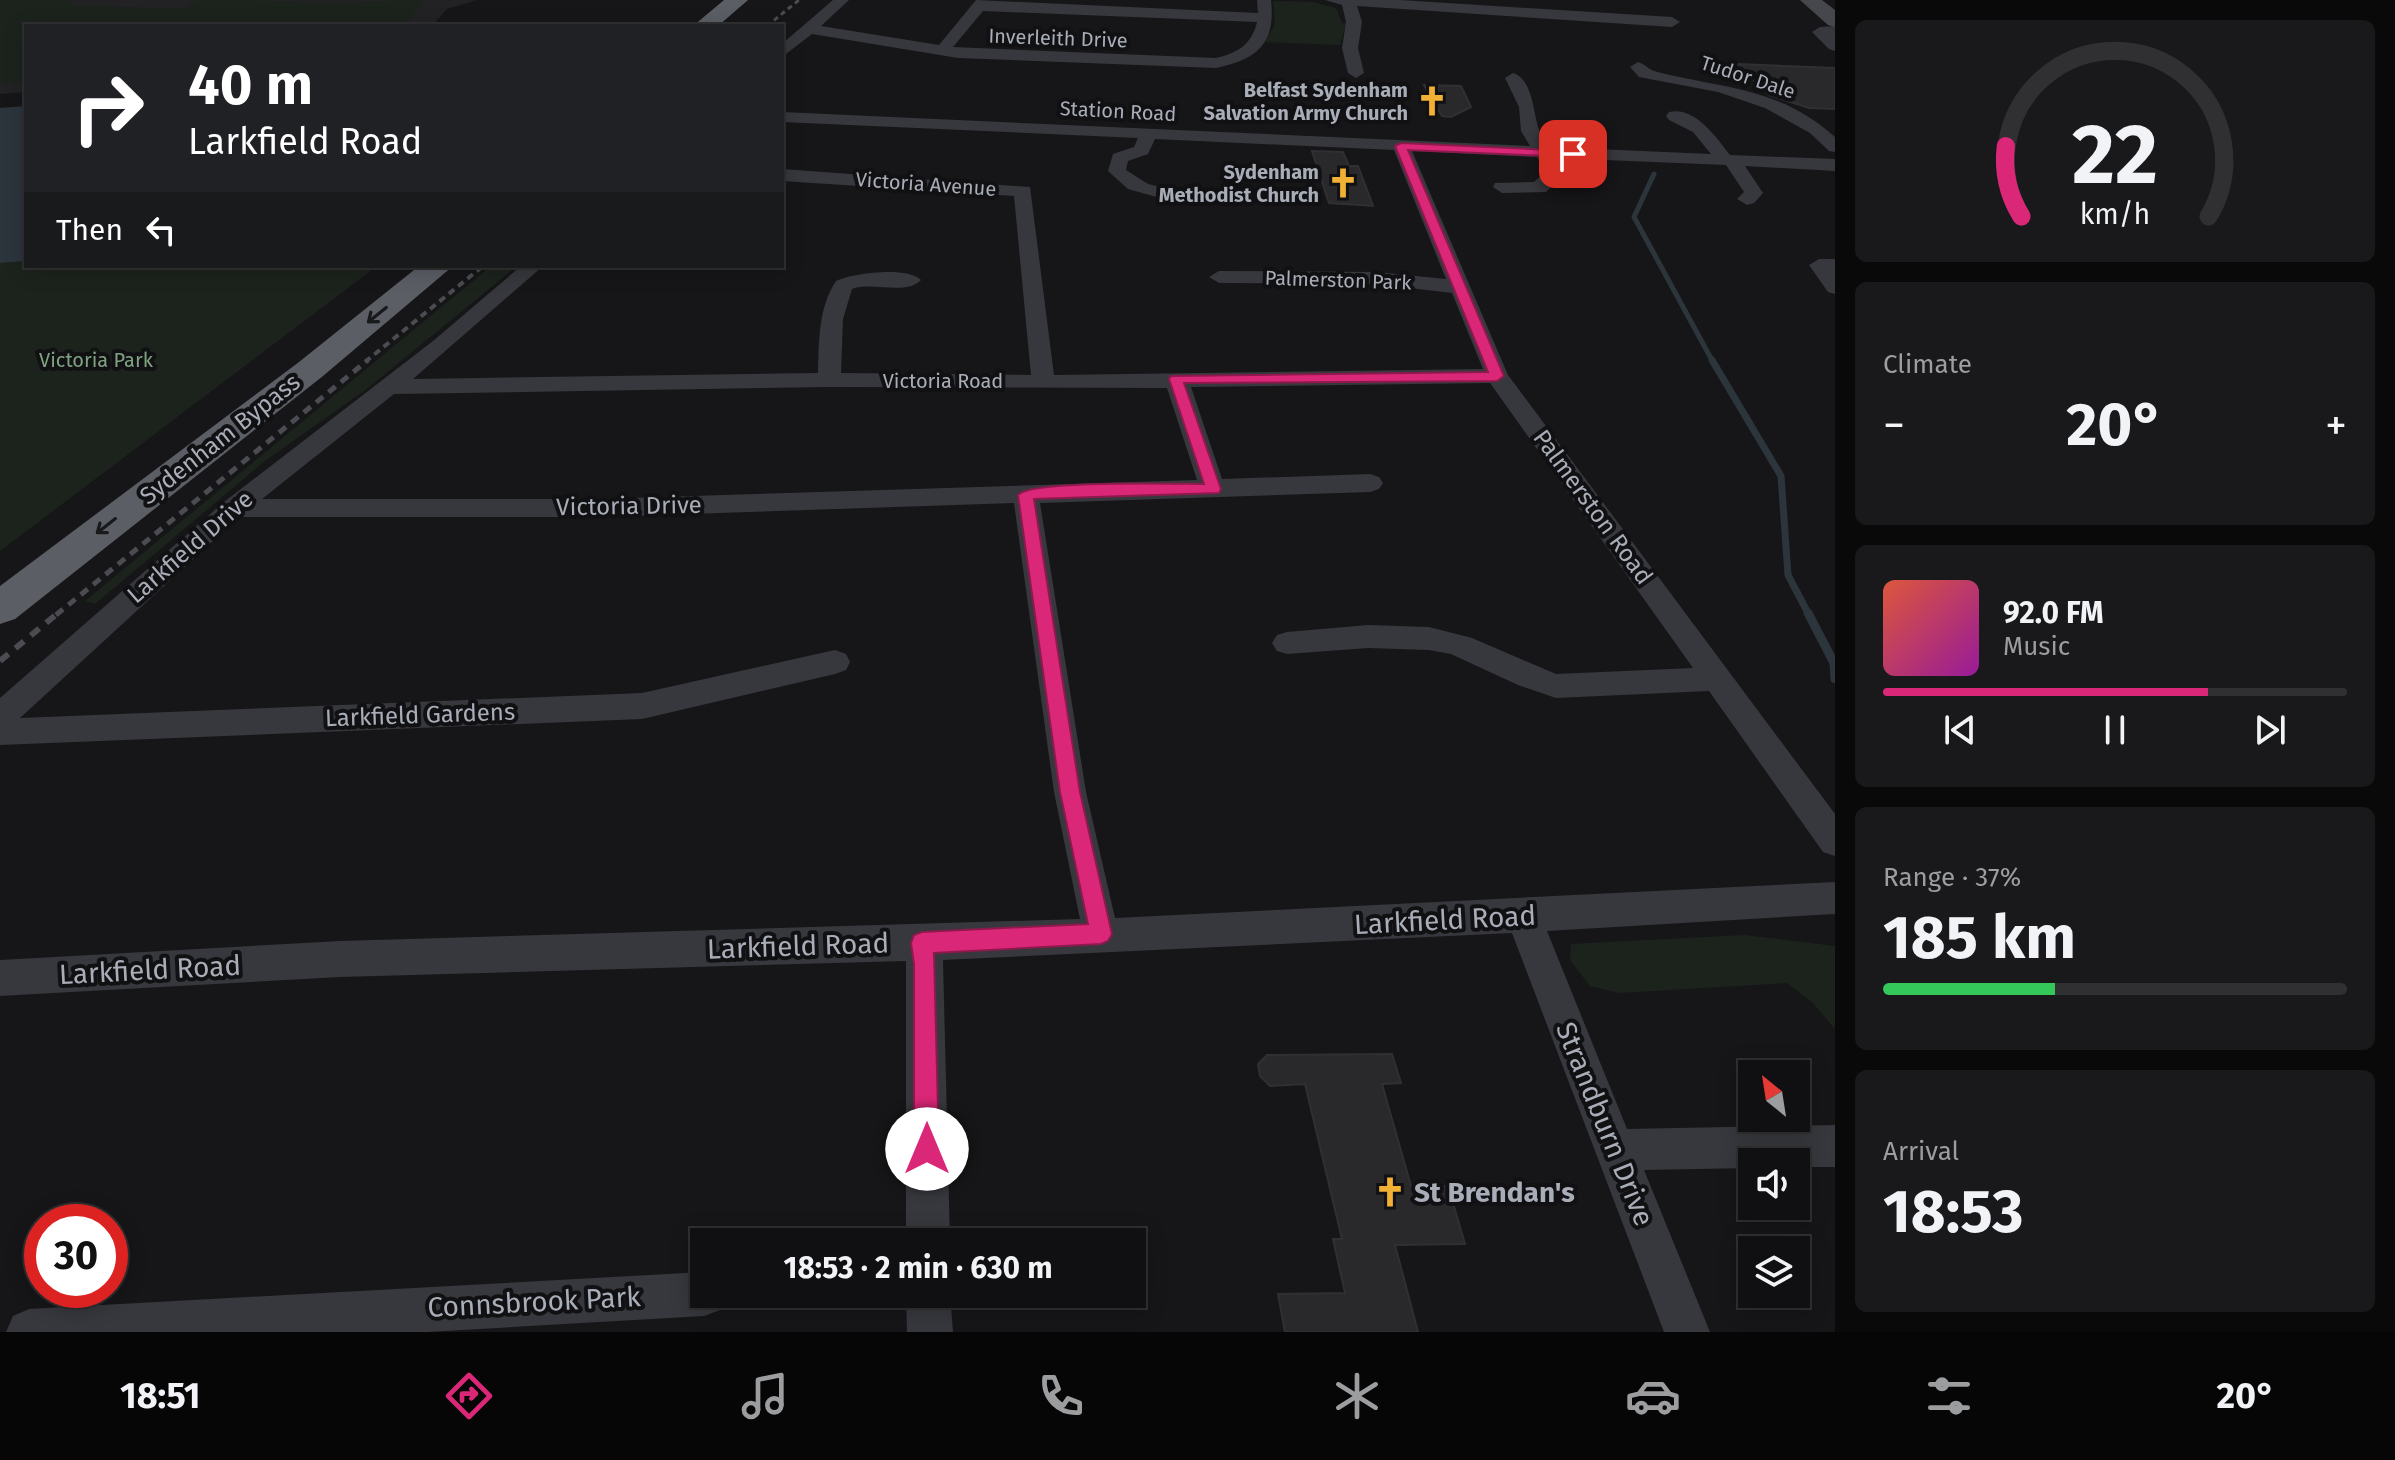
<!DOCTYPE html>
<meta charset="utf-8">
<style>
:root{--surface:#101012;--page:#19191b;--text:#f1f3f6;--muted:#9c9d9f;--line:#303032;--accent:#db2777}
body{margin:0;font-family:"Fira Sans",sans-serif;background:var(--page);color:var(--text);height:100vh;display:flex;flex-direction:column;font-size:30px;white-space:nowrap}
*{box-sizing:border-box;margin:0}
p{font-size:26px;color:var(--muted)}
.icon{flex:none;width:44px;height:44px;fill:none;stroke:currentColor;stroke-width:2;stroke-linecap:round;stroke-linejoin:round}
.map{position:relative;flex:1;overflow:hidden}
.sheet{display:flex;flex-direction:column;gap:20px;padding:20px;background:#09090a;width:560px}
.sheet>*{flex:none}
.banner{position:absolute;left:24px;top:24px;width:760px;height:244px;border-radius:0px;box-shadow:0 4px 20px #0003,0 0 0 2px var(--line);background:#202124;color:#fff;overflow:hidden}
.needle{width:52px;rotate:330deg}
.tools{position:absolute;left:1738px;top:1060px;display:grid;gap:16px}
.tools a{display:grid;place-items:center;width:72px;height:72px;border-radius:0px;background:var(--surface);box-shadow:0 4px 20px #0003,0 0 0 2px var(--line);font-size:40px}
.speed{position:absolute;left:24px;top:1204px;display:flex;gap:16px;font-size:40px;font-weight:700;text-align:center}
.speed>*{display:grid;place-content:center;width:104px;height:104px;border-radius:50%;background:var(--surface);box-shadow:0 4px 20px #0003,0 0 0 2px var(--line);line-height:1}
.speed .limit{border:12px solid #d22;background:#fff;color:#111}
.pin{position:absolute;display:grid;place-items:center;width:68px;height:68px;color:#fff;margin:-34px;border-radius:16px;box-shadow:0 4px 12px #0006}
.me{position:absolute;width:88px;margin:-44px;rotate:0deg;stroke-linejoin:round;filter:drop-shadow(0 0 6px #0008)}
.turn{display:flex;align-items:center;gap:28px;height:168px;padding:0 32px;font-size:36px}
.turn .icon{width:104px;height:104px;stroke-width:2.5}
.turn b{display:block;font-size:56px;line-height:68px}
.then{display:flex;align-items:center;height:76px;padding:0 32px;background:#0003;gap:16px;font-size:30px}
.big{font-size:60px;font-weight:700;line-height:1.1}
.sheet .card{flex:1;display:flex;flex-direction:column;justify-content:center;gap:12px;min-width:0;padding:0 28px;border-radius:12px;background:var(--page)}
.sheet .dial{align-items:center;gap:0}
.dial svg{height:208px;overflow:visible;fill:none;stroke:var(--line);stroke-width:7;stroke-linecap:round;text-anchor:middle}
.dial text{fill:var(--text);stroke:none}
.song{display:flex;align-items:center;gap:24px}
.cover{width:96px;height:96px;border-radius:12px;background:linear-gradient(135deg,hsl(10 70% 55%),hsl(300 70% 35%))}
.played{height:8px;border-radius:4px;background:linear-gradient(90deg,var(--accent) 70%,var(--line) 70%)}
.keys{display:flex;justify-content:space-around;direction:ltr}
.heat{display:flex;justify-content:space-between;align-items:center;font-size:44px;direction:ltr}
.charge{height:12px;border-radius:6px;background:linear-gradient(90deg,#34c759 37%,var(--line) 0)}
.trip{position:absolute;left:690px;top:1228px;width:456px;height:80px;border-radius:0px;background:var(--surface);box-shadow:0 4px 20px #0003,0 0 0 2px var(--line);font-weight:700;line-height:80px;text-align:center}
.tab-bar{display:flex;height:128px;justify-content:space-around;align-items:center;background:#060607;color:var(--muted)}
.tab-bar .icon{width:56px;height:56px}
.tab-bar .current{color:var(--accent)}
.tab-bar b{font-size:36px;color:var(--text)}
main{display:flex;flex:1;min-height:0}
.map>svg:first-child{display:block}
.built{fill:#222225}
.green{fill:#1c231d}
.water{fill:#2c353c}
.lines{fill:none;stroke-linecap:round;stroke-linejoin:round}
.stream-far2{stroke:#2c353c;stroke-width:5}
.stream-far1{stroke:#2c353c;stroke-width:7}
.stream{stroke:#2c353c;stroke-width:9}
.building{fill:#29292c;stroke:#303034;stroke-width:2}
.minor{fill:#37383d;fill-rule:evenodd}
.secondary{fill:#45474d;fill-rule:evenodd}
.trunk{fill:#5b5e65;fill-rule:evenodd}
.rail-far3{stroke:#4a4c52;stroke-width:3;stroke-dasharray:5 4;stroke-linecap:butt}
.rail-far2{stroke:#4a4c52;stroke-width:4;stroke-dasharray:7 5;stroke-linecap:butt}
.rail-far1{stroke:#4a4c52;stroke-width:5;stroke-dasharray:9 7;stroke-linecap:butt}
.rail{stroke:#4a4c52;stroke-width:6;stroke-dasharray:11 9;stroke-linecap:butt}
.oneway{stroke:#18191b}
.route{fill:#db2777;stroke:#8e194d;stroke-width:2}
.labels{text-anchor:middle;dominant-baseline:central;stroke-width:8;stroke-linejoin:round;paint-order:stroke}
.far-street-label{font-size:20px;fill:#a8adb8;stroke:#111113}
.far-poi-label{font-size:20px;font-weight:bold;fill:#a8adb8;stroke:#111113;text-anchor:end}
.far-park-label{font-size:20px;fill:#7fa381;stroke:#111113}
.street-label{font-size:24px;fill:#a8adb8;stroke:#111113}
.near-street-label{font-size:28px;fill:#a8adb8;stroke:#111113}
.near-poi-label{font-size:28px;font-weight:bold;fill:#a8adb8;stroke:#111113;text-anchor:start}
</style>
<main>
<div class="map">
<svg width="1835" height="1332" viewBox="0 0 1835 1332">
<rect width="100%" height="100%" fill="#161618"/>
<path class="built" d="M 0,0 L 477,0 L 447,9 L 432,26 L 26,26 L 26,92 L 0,94 Z"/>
<path class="green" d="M 0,0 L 72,0 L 68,5 L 184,9 L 197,0 L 338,2 L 424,0 L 404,26 L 26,26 L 26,82 L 0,84 Z
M 1273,1 L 1313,2 L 1336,8 L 1342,23 L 1346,23 L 1340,45 L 1265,42 L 1275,24 Z
M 26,261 L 26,266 L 377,266 L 0,551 L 0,263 Z
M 491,266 L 517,266 L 368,388 L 265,461 L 95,604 L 85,601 Z
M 1744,935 L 1835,946 L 1835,1029 L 1813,1003 L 1787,983 L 1619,993 L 1590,986 L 1570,960 L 1571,944 Z"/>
<path class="water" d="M 26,106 L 26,261 L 0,263 L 0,108 Z"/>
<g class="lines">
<path class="stream-far2" d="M 1654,174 L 1634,217 L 1713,362"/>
<path class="stream-far1" d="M 1712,360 L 1781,476 L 1788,575 L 1809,615"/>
<path class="stream" d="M 1808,613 L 1834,663 L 1835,679"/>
</g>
<path class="building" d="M 1737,64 L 1835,68 L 1835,109 L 1809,108 L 1769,95 Z
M 1424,85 L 1461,86 L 1471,107 L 1451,117 L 1442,116 Z
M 1312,151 L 1343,152 L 1349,166 L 1358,166 L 1373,206 L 1329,203 Z
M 1392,1054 L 1401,1083 L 1382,1084 L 1411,1186 L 1448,1186 L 1465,1244 L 1395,1245 L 1418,1332 L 1285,1332 L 1278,1294 L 1345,1293 L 1333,1239 L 1342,1239 L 1305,1084 L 1270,1086 L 1260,1076 L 1258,1064 L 1267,1055 Z"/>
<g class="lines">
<path class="minor" d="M 833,0 L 849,0 L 821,26 L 939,45 L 976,0 L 1258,13 L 1257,0 L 1271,0 C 1276,44 1257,59 1216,68 L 958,58 L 812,34 L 782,57 L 782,44 ZM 983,11 L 1257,22 C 1252,44 1238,53 1216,58 L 953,47 Z
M 1325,0 L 1400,0 L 1672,17 L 1680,22 L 1672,27 L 1357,6 L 1362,22 L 1358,48 L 1364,73 L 1356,78 L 1348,73 L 1342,48 L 1346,22 L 1342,5 Z
M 1835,26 L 1835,51 L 1829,49 L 1812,32 L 1820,27 Z
M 1638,62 C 1645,64 1648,69 1654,71 C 1722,89 1778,86 1835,137 L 1835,152 L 1829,151 L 1810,133 L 1765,108 L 1718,92 L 1639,77 L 1630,67 Z
M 1513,73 C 1533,79 1533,113 1539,130 C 1540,135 1545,141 1549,147 L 1711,154 L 1693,132 L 1669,120 L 1666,116 L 1669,112 C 1695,106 1716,137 1730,155 L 1835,159 L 1835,171 L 1745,166 L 1763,193 L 1754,203 L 1747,205 L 1737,199 L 1744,192 L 1726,165 L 1556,158 L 1565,173 L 1546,192 L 1502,193 L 1493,187 L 1495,183 L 1534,182 L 1546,171 L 1537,157 L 1412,151 L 1508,375 L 1835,814 L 1835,856 L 1823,852 L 1709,691 L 1556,698 L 1518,685 L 1451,654 L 1429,650 L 1368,648 L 1287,654 L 1277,651 L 1272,643 L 1277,635 L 1287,632 L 1368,625 L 1429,627 L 1472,638 L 1556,674 L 1693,668 L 1490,383 L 1191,387 L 1222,479 L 1370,474 L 1379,477 L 1383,483 L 1379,489 L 1370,492 L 1040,503 L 1086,792 L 1115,918 L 1835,882 L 1835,914 L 1547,931 L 1627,1129 L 1835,1125 L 1835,1167 L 1796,1167 L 1796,1162 L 1752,1162 L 1752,1168 L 1644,1170 L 1710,1332 L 1664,1332 L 1512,933 L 943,960 L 950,1242 L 906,1242 L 906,961 L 340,977 L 0,996 L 0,960 L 340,941 L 1080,919 L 1054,792 L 1014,503 L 599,517 L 239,517 L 20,718 L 642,693 L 835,650 L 846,654 L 850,662 L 846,670 L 835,674 L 642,719 L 0,745 L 0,698 L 224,502 L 433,341 L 521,266 L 543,266 L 413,379 L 818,373 C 819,342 818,308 836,281 C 853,273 907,266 921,280 C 906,296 871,281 852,289 L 843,319 L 841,373 L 1031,375 L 1014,196 L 782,181 L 782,169 L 1030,187 L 1054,375 L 1483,369 L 1452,293 L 1376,284 L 1219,283 L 1209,277 L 1219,271 L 1376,272 L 1446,279 L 1394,150 L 1155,139 L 1148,154 L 1128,161 L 1126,170 L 1148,184 L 1178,191 L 1181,195 L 1178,199 L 1171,201 L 1128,189 L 1108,171 L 1113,154 L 1134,147 L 1138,138 L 782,122 L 782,112 L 1530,146 L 1521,131 L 1519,107 L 1505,78 ZM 829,387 L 1167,388 L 1197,480 L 599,499 L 262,499 L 394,394 Z
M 1819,259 L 1835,259 L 1835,294 L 1828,292 L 1809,265 Z
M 704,1272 L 704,1294 L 726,1294 L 720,1310 L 704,1316 L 428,1332 L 6,1332 L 13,1316 L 29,1309 Z
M 906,1294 L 950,1294 L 953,1332 L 907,1332 Z"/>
<path class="secondary" d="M 1800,0 L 1822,0 L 1835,10 L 1835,27 L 1828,25 Z"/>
<path class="trunk" d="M 724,0 L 748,0 L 718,26 L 693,26 Z
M 419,266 L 453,266 L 323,376 L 15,619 L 0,624 L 0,586 L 299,362 Z"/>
<path class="rail-far3" d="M 767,26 L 799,0"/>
<path class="rail-far2" d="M 365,362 L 483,266"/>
<path class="rail-far1" d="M 56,615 L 368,360"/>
<path class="rail" d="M 0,661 L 58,613"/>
</g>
<defs><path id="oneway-shaft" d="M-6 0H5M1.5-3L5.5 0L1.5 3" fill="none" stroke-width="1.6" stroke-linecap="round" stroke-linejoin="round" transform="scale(2)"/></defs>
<g class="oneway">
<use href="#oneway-shaft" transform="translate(377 315) rotate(141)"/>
<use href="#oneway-shaft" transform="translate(106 526) rotate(142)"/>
</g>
<path class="route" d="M 1401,143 L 1573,151 L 1579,154 L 1573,157 L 1408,150 L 1504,376 L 1497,381 L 1184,383 L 1221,489 L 1219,493 L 1034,499 L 1080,792 L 1112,934 L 1108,941 L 1101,944 L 934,953 L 939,1149 L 936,1158 L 927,1162 L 918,1158 L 914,1149 L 914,964 L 911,943 L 914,935 L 922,932 L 1088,924 L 1060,792 L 1018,495 C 1031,480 1175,484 1204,484 L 1169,379 L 1171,376 L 1488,372 L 1395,146 Z"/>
<defs>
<g id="church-bare" transform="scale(2.4)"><path d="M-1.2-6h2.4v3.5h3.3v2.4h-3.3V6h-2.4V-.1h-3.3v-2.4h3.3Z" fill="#f2b134" stroke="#111113" stroke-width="2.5" paint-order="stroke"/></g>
</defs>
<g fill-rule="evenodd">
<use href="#church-bare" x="1432" y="101"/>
<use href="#church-bare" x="1343" y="183"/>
<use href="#church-bare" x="1390" y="1192"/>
</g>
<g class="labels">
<g class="far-street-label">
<text transform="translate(1058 38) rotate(2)">Inverleith Drive</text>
<text transform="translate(1748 77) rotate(18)">Tudor Dale</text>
<text transform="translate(1118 111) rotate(3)">Station Road</text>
<text transform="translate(926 184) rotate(4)">Victoria Avenue</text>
<text transform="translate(1338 280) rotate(2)">Palmerston Park</text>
<text x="943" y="381">Victoria Road</text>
</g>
<g class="far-poi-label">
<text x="1408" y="90">Belfast Sydenham<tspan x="1408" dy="23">Salvation Army Church</tspan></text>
<text x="1319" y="172">Sydenham<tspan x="1319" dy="23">Methodist Church</tspan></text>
</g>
<g class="far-park-label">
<text x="96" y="360">Victoria Park</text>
</g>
<g class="street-label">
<text transform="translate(220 439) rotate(-38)">Sydenham Bypass</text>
<text transform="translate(629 506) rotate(-1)">Victoria Drive</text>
<text transform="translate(1593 507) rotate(54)">Palmerston Road</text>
<text transform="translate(190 547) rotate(-41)">Larkfield Drive</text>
<text transform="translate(420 715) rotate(-2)">Larkfield Gardens</text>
</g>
<g class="near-street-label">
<text transform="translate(1445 920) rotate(-3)">Larkfield Road</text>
<text transform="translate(798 946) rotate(-2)">Larkfield Road</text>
<text transform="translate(150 970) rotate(-3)">Larkfield Road</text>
<text transform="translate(1605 1124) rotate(68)">Strandburn Drive</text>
<text transform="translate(534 1302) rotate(-3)">Connsbrook Park</text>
</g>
<g class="near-poi-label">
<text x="1414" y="1192">St Brendan's</text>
</g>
</g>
</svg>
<div class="tools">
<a><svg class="needle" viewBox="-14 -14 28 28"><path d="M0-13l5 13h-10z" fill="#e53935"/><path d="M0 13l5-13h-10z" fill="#9c9d9f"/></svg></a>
<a><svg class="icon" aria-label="sound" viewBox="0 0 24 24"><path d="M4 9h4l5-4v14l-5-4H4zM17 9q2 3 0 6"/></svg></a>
<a><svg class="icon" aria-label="layers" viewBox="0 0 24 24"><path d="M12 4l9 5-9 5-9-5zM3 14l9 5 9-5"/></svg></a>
</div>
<div class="speed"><div class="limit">30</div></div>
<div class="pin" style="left:1573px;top:154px;background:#d93025"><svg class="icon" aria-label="arrive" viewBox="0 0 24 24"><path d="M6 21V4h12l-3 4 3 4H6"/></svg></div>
<svg class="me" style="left:927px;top:1149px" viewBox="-20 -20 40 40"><circle r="19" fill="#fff"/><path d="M0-13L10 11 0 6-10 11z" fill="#db2777"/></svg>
<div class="trip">18:53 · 2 min · 630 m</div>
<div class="banner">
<div class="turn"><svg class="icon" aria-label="right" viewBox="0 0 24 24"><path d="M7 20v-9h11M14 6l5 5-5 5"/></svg><div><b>40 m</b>Larkfield Road</div></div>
<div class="then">Then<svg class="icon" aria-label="left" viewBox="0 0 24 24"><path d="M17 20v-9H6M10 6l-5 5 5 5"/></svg></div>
</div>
</div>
<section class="sheet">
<div class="card dial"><svg viewBox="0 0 100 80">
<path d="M14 69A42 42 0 1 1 86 69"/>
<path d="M14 69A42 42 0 0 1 8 42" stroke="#db2777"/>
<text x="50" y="56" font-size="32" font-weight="700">22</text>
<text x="50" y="72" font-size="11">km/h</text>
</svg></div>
<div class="card"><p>Climate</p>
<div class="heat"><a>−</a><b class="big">20°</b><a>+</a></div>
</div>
<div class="card">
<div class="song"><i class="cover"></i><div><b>92.0 FM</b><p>Music</p></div></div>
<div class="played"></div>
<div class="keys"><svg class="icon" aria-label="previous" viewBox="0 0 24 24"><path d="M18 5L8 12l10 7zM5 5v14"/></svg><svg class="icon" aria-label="pause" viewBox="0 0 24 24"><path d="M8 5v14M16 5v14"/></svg><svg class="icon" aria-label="next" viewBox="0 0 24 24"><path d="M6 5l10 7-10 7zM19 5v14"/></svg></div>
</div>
<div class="card"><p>Range · 37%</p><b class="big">185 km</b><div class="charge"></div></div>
<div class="card"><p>Arrival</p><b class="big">18:53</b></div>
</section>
</main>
<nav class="tab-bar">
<b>18:51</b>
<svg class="icon current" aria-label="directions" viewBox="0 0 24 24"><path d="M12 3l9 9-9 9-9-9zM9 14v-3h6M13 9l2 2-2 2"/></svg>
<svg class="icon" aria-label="music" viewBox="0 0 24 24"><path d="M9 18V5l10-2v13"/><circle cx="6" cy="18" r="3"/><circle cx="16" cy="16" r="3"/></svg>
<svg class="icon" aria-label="phone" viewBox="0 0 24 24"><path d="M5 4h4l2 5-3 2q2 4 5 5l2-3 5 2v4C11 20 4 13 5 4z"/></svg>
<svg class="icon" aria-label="climate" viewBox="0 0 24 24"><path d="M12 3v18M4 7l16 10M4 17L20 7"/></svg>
<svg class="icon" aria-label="car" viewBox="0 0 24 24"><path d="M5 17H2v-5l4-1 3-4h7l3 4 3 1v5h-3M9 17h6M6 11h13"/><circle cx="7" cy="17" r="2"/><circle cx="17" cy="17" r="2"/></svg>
<svg class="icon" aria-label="filters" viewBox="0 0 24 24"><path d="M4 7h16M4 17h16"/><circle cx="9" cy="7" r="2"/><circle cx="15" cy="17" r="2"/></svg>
<b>20°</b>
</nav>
